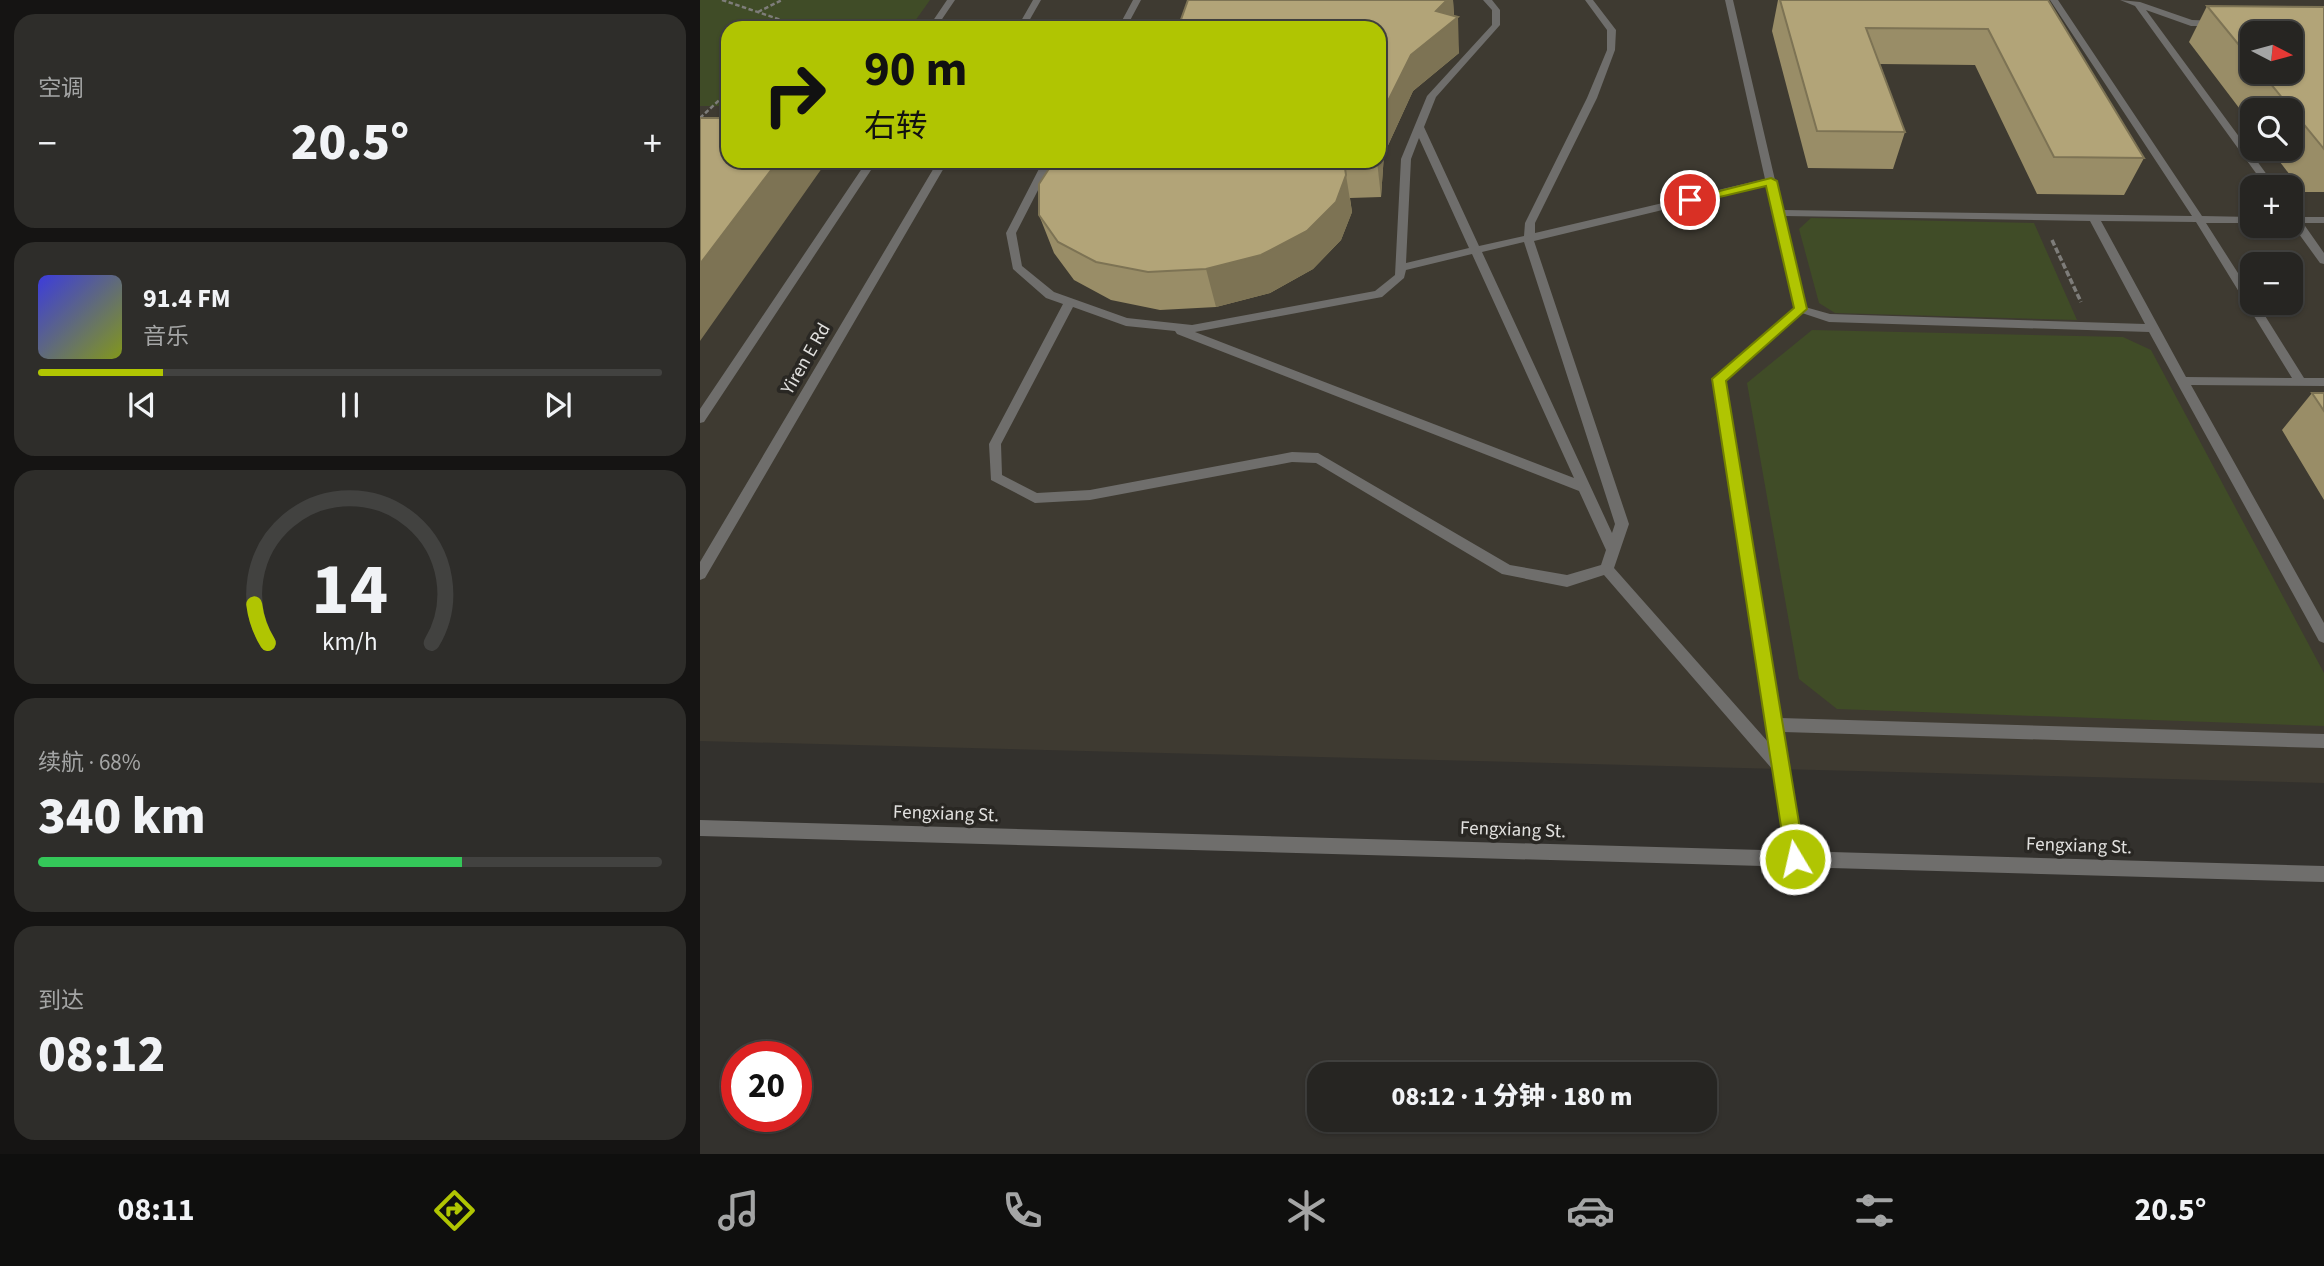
<!DOCTYPE html>
<html lang="zh">
<meta charset="utf-8">
<style>
:root{--surface:#262522;--page:#2e2d2a;--text:#f1f3f6;--muted:#a4a5a5;--line:#424240;--accent:#b0c502}
body{margin:0;font-family:"Source Sans 3","Noto Sans SC",sans-serif;background:var(--page);color:var(--text);height:100vh;display:flex;flex-direction:column;font-size:26px;white-space:nowrap}
*{box-sizing:border-box;margin:0}
p{font-size:23px;color:var(--muted)}
.icon{flex:none;width:38px;height:38px;fill:none;stroke:currentColor;stroke-width:2;stroke-linecap:round;stroke-linejoin:round}
.map{position:relative;flex:1;overflow:hidden}
.panel{display:flex;flex-direction:column;gap:14px;padding:14px;background:#151413;width:700px}
.panel>*{flex:none}
.top-card{position:absolute;left:21px;top:21px;width:665px;height:147px;border-radius:21px;box-shadow:0 2px 5px #0004,0 0 0 2px var(--line);background:#b0c502;color:#111;overflow:hidden}
.needle{width:46px;rotate:96deg}
.tools{position:absolute;left:1540px;top:21px;display:grid;gap:14px}
.tools a{display:grid;place-items:center;width:63px;height:63px;border-radius:14px;background:var(--surface);box-shadow:0 2px 5px #0004,0 0 0 2px var(--line);font-size:35px}
.speed{position:absolute;left:21px;top:1041px;display:flex;gap:14px;font-size:35px;font-weight:700;text-align:center}
.speed>*{display:grid;place-content:center;width:91px;height:91px;border-radius:50%;background:var(--surface);box-shadow:0 2px 5px #0004,0 0 0 2px var(--line);line-height:1}
.speed .limit{border:10px solid #d22;background:#fff;color:#111}
.pin{position:absolute;display:grid;place-items:center;width:60px;height:60px;color:#fff;margin:-30px;border:4px solid #fff;border-radius:50%;box-shadow:0 2px 7px #0007}
.me{position:absolute;width:77px;margin:-38px;rotate:351deg;stroke-linejoin:round;filter:drop-shadow(0 0 5px #0008)}
.turn{display:flex;align-items:center;gap:24px;height:147px;padding:0 28px;font-size:32px}
.turn .icon{width:91px;height:91px;stroke-width:2.5}
.turn b{display:block;font-size:49px;line-height:60px}
.big{font-size:52px;font-weight:800;line-height:1.1}
.panel .tile{flex:1;display:flex;flex-direction:column;justify-content:center;gap:10px;min-width:0;padding:0 24px;border-radius:21px;background:var(--page)}
.panel .dial{align-items:center;gap:0}
.dial svg{height:182px;overflow:visible;fill:none;stroke:var(--line);stroke-width:7;stroke-linecap:round;text-anchor:middle}
.dial text{fill:var(--text);stroke:none}
.song{display:flex;align-items:center;gap:21px}
.cover{width:84px;height:84px;border-radius:10px;background:linear-gradient(135deg,hsl(240 70% 55%),hsl(70 70% 35%))}
.played{height:7px;border-radius:4px;background:linear-gradient(90deg,var(--accent) 20%,var(--line) 20%)}
.keys{display:flex;justify-content:space-around;direction:ltr}
.heat{display:flex;justify-content:space-between;align-items:center;font-size:38px;direction:ltr}
.charge{height:10px;border-radius:5px;background:linear-gradient(90deg,#34c759 68%,var(--line) 0)}
.trip{position:absolute;left:607px;top:1062px;width:410px;height:70px;border-radius:21px;background:var(--surface);box-shadow:0 2px 5px #0004,0 0 0 2px var(--line);font-weight:800;line-height:70px;text-align:center}
.tabs{display:flex;height:112px;justify-content:space-around;align-items:center;background:#0f0f0e;color:var(--muted)}
.tabs .icon{width:49px;height:49px}
.tabs .current{color:var(--accent)}
.tabs b{font-size:32px;color:var(--text)}
main{display:flex;flex:1;min-height:0}
.map>svg:first-child{display:block}
.built{fill:#3e3a31;fill-rule:evenodd}
.green{fill:#404c27}
.lines{fill:none;stroke-linecap:round;stroke-linejoin:round}
.path-far1{stroke:#7e7d7a;stroke-width:2.5;stroke-dasharray:4.5 2.5;stroke-linecap:butt}
.path{stroke:#7e7d7a;stroke-width:3.5;stroke-dasharray:6 2.5;stroke-linecap:butt}
.service{fill:#6f6e6c;fill-rule:evenodd}
.minor{fill:#6f6e6c;fill-rule:evenodd}
.tertiary{fill:#6f6e6c;fill-rule:evenodd}
.wall{fill:#998d67;fill-rule:evenodd}
.shaded-wall{fill:#7d7354}
.building{fill:#b2a478;stroke:#7d7354;stroke-width:2}
.route{fill:#b0c502;stroke:#728001;stroke-width:2}
.labels{text-anchor:middle;dominant-baseline:central;stroke-width:7;stroke-linejoin:round;paint-order:stroke}
.street-label{font-size:19px;fill:#e1e0de;stroke:#292723}
</style>
<main>
<section class="panel">
<div class="tile"><p>空调</p>
<div class="heat"><a>−</a><b class="big">20.5°</b><a>+</a></div>
</div>
<div class="tile">
<div class="song"><i class="cover"></i><div><b>91.4 FM</b><p>音乐</p></div></div>
<div class="played"></div>
<div class="keys"><svg class="icon" aria-label="previous" viewBox="0 0 24 24"><path d="M18 5L8 12l10 7zM5 5v14"/></svg><svg class="icon" aria-label="pause" viewBox="0 0 24 24"><path d="M8 5v14M16 5v14"/></svg><svg class="icon" aria-label="next" viewBox="0 0 24 24"><path d="M6 5l10 7-10 7zM19 5v14"/></svg></div>
</div>
<div class="tile dial"><svg viewBox="0 0 100 80">
<path d="M14 69A42 42 0 1 1 86 69"/>
<path d="M14 69A42 42 0 0 1 8 52" stroke="#b0c502"/>
<text x="50" y="56" font-size="32" font-weight="700">14</text>
<text x="50" y="72" font-size="11">km/h</text>
</svg></div>
<div class="tile"><p>续航 · 68%</p><b class="big">340 km</b><div class="charge"></div></div>
<div class="tile"><p>到达</p><b class="big">08:12</b></div>
</section>
<div class="map">
<svg width="1624" height="1154" viewBox="0 0 1624 1154">
<rect width="100%" height="100%" fill="#33312d"/>
<path class="built" d="M 0,0 L 1624,0 L 1624,783 L 0,741 ZM 28,28 L 679,28 L 679,161 L 28,161 ZM 1552,33 L 1591,33 L 1591,72 L 1552,72 ZM 1552,110 L 1591,110 L 1591,149 L 1552,149 ZM 1552,187 L 1591,187 L 1591,226 L 1552,226 ZM 1552,264 L 1591,264 L 1591,303 L 1552,303 Z"/>
<path class="green" d="M 0,0 L 230,0 L 210,28 L 28,28 L 28,106 L 0,106 Z
M 1111,218 L 1334,223 L 1377,320 L 1135,313 L 1119,303 L 1099,229 Z
M 1112,330 L 1423,337 L 1451,350 L 1624,673 L 1624,726 L 1137,709 L 1099,679 L 1047,383 Z"/>
<g class="lines">
<path class="path-far1" d="M 22,0 L 105,28
M 58,12 L 82,0
M 0,118 L 28,92"/>
<path class="path" d="M 1352,240 L 1381,302"/>
<path class="service" d="M 247,0 L 255,0 L 236,28 L 228,28 Z
M 433,0 L 441,0 L 426,28 L 418,28 Z
M 783,0 L 792,0 L 800,10 L 800,25 L 736,97 L 724,127 L 779,246 L 824,236 L 825,223 L 887,98 L 907,50 L 907,30 L 885,0 L 893,0 L 916,30 L 915,50 L 897,98 L 835,223 L 835,233 L 1065,179 L 1025,0 L 1033,0 L 1082,210 L 1492,216 L 1350,0 L 1358,0 L 1502,216 L 1552,217 L 1552,223 L 1506,223 L 1552,295 L 1552,303 L 1557,303 L 1604,378 L 1624,378 L 1624,386 L 1491,385 L 1624,623 L 1624,643 L 1619,641 L 1449,332 L 1129,322 L 1102,313 L 1025,380 L 1080,718 L 1624,734 L 1624,748 L 1083,732 L 1103,859 L 1101,865 L 1095,867 L 1089,865 L 1087,859 L 1073,770 L 904,575 L 867,587 L 802,574 L 616,463 L 592,462 L 390,500 L 335,503 L 291,480 L 289,444 L 363,304 L 346,298 L 313,269 L 306,233 L 343,161 L 353,161 L 316,233 L 322,266 L 354,292 L 427,318 L 492,325 L 675,291 L 695,275 L 701,159 L 727,96 L 792,25 L 792,10 ZM 719,138 L 769,248 L 706,263 L 711,159 ZM 1066,185 L 1094,308 L 1013,379 L 1069,743 L 914,568 L 929,524 L 834,241 ZM 1084,216 L 1390,221 L 1445,324 L 1130,314 L 1105,307 ZM 1401,221 L 1496,222 L 1592,378 L 1486,377 ZM 824,242 L 915,524 L 912,533 L 782,252 ZM 772,254 L 874,478 L 495,332 L 682,297 L 704,278 L 706,270 ZM 373,307 L 426,326 L 475,331 L 477,334 L 879,491 L 906,550 L 901,565 L 867,575 L 810,565 L 618,453 L 592,452 L 390,490 L 337,493 L 302,475 L 301,444 Z
M 1420,0 L 1440,2 L 1492,20 L 1520,21 L 1520,25 L 1517,26 L 1491,26 L 1446,10 L 1576,187 L 1566,187 L 1435,6 Z
M 167,161 L 177,161 L 4,422 L 0,423 L 0,409 Z
M 1591,211 L 1598,217 L 1624,217 L 1624,223 L 1603,223 L 1624,253 L 1624,264 L 1620,263 L 1591,223 Z"/>
<path class="minor" d="M 0,820 L 1624,866 L 1624,882 L 0,836 Z"/>
<path class="tertiary" d="M 333,0 L 341,0 L 325,28 L 317,28 Z
M 238,161 L 248,161 L 5,578 L 0,580 L 0,562 Z"/>
</g>
<path class="wall" d="M 488,0 L 753,0 L 754,16 L 759,53 L 713,91 L 684,154 L 681,197 L 650,198 L 652,212 L 641,240 L 613,269 L 570,293 L 516,307 L 460,310 L 411,300 L 374,280 L 354,253 L 339,215 L 354,161 L 679,161 Z
M 1078,0 L 1348,0 L 1444,158 L 1424,195 L 1337,194 L 1275,65 L 1180,64 L 1205,132 L 1193,169 L 1108,168 L 1072,31 Z
M 1507,6 L 1624,7 L 1624,192 L 1603,192 L 1570,149 L 1591,149 L 1591,110 L 1552,110 L 1552,125 L 1489,42 ZM 1552,33 L 1591,72 L 1552,72 Z
M 1612,393 L 1624,393 L 1624,500 L 1582,430 Z"/>
<path class="shaded-wall" d="M 747,0 L 753,0 L 754,20 L 758,17 L 759,53 L 713,91 L 684,154 L 681,197 L 677,161 L 679,161 L 679,134 L 680,117 L 711,55 L 736,11 Z
M 78,161 L 127,161 L 0,341 L 0,264 Z
M 646,175 L 652,212 L 641,240 L 613,269 L 570,293 L 516,307 L 506,269 Z"/>
<path class="building" d="M 488,0 L 747,0 L 736,11 L 758,17 L 711,55 L 680,117 L 679,134 L 679,28 L 478,28 Z
M 1080,0 L 1348,0 L 1444,158 L 1354,157 L 1288,29 L 1166,28 L 1205,132 L 1117,131 Z
M 1507,6 L 1624,7 L 1624,149 L 1561,72 L 1591,72 L 1591,33 L 1552,33 L 1552,61 Z
M 0,118 L 28,118 L 28,161 L 78,161 L 0,264 Z
M 354,161 L 644,161 L 646,175 L 636,202 L 607,231 L 561,255 L 506,269 L 448,272 L 396,262 L 358,242 L 339,215 L 339,184 Z
M 1612,393 L 1624,393 L 1624,411 Z"/>
<path class="route" d="M 1071,178 L 1077,181 L 1107,309 L 1026,381 L 1105,859 L 1102,866 L 1095,868 L 1089,866 L 1086,859 L 1012,379 L 1094,308 L 1066,186 L 990,204 L 984,200 Z"/>
<g class="labels">
<g class="street-label">
<text transform="translate(106 359) rotate(-60)">Yiren E Rd</text>
<text transform="translate(246 814) rotate(2)">Fengxiang St.</text>
<text transform="translate(813 830) rotate(2)">Fengxiang St.</text>
<text transform="translate(1379 846) rotate(2)">Fengxiang St.</text>
</g>
</g>
</svg>
<div class="tools">
<a><svg class="needle" viewBox="-14 -14 28 28"><path d="M0-13l5 13h-10z" fill="#e53935"/><path d="M0 13l5-13h-10z" fill="#a4a5a5"/></svg></a>
<a><svg class="icon" aria-label="search" viewBox="0 0 24 24"><circle cx="10" cy="10" r="6"/><path d="M15 15l6 6"/></svg></a>
<a>+</a>
<a>−</a>
</div>
<div class="speed"><div class="limit">20</div></div>
<div class="pin" style="left:990px;top:200px;background:#d93025"><svg class="icon" aria-label="arrive" viewBox="0 0 24 24"><path d="M6 21V4h12l-3 4 3 4H6"/></svg></div>
<svg class="me" style="left:1095px;top:859px" viewBox="-20 -20 40 40"><circle r="17" fill="#b0c502" stroke="#fff" stroke-width="3"/><path d="M0-11L8 9 0 5-8 9z" fill="#fff"/></svg>
<div class="trip">08:12 · 1 分钟 · 180 m</div>
<div class="top-card">
<div class="turn"><svg class="icon" aria-label="right" viewBox="0 0 24 24"><path d="M7 20v-9h11M14 6l5 5-5 5"/></svg><div><b>90 m</b>右转</div></div>
</div>
</div>
</main>
<nav class="tabs">
<b>08:11</b>
<svg class="icon current" aria-label="directions" viewBox="0 0 24 24"><path d="M12 3l9 9-9 9-9-9zM9 14v-3h6M13 9l2 2-2 2"/></svg>
<svg class="icon" aria-label="music" viewBox="0 0 24 24"><path d="M9 18V5l10-2v13"/><circle cx="6" cy="18" r="3"/><circle cx="16" cy="16" r="3"/></svg>
<svg class="icon" aria-label="phone" viewBox="0 0 24 24"><path d="M5 4h4l2 5-3 2q2 4 5 5l2-3 5 2v4C11 20 4 13 5 4z"/></svg>
<svg class="icon" aria-label="climate" viewBox="0 0 24 24"><path d="M12 3v18M4 7l16 10M4 17L20 7"/></svg>
<svg class="icon" aria-label="car" viewBox="0 0 24 24"><path d="M5 17H2v-5l4-1 3-4h7l3 4 3 1v5h-3M9 17h6M6 11h13"/><circle cx="7" cy="17" r="2"/><circle cx="17" cy="17" r="2"/></svg>
<svg class="icon" aria-label="filters" viewBox="0 0 24 24"><path d="M4 7h16M4 17h16"/><circle cx="9" cy="7" r="2"/><circle cx="15" cy="17" r="2"/></svg>
<b>20.5°</b>
</nav>
